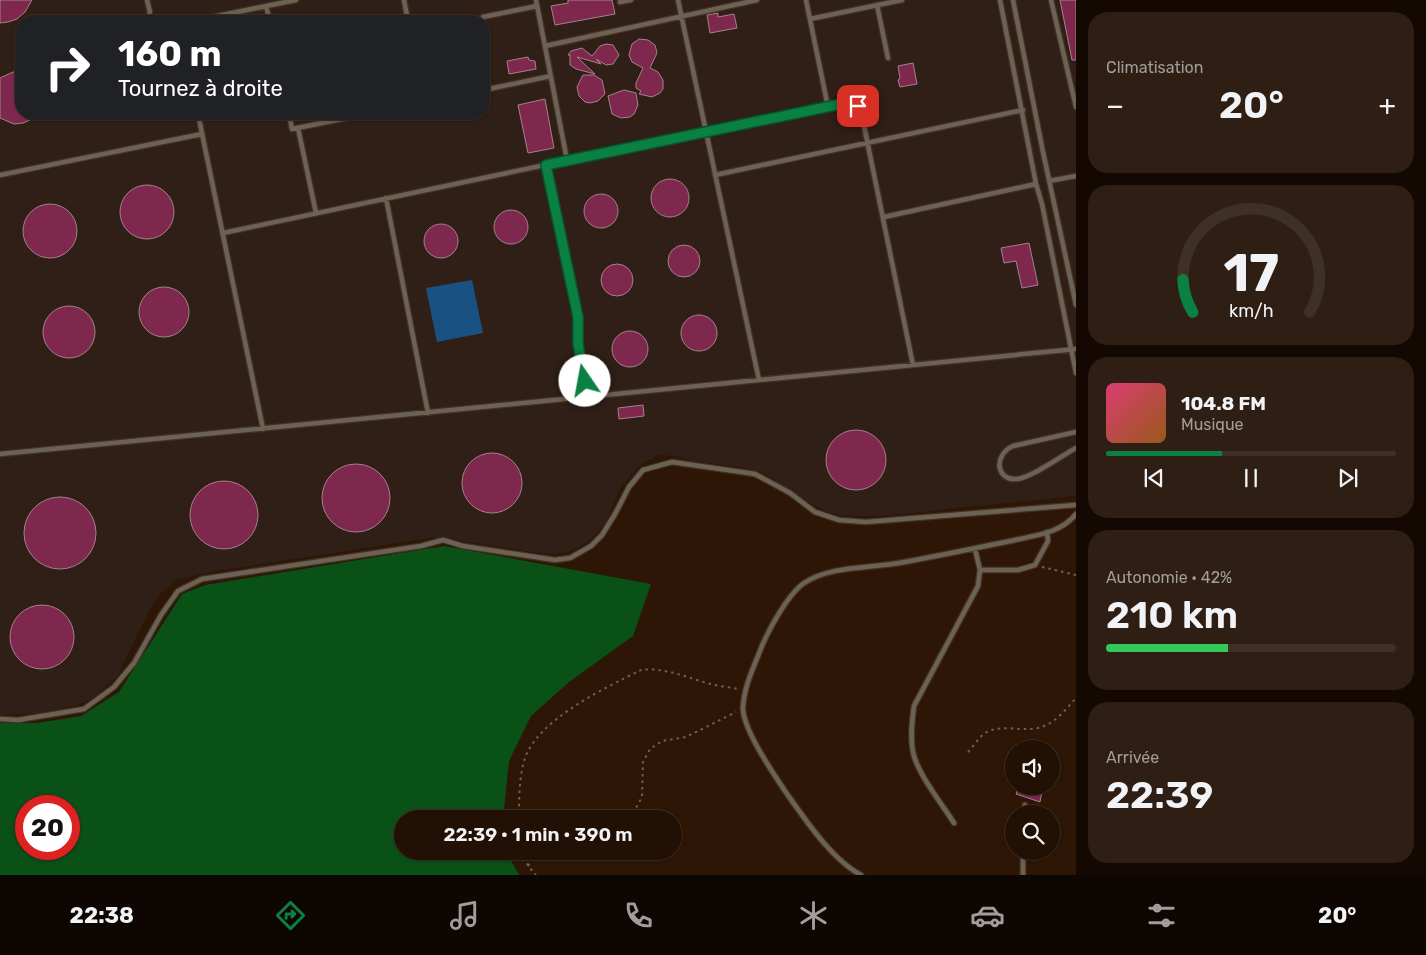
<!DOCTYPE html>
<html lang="fr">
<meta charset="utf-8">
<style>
:root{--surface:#221004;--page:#2e1e13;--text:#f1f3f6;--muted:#a29d9a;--line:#3f3026;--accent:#0b8043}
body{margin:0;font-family:Rubik,sans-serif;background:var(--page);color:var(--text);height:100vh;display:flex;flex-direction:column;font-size:19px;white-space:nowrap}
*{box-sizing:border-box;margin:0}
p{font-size:16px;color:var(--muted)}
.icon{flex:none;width:28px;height:28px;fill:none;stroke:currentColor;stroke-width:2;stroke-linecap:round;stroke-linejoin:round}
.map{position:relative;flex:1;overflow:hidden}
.side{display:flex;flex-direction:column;gap:12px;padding:12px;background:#130902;width:350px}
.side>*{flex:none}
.hud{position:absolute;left:15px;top:15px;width:475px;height:105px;border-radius:20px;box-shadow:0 1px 4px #0004,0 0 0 1px var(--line);background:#202124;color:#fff;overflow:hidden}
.controls{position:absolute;left:1005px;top:740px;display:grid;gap:10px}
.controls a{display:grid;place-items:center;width:55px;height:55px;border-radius:50%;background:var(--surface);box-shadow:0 1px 4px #0004,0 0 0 1px var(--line);font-size:25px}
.speed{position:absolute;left:15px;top:795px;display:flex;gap:10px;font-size:25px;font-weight:700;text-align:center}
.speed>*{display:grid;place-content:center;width:65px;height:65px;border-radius:50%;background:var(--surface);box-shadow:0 1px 4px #0004,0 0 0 1px var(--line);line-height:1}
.speed .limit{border:8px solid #d22;background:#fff;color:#111}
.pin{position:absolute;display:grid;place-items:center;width:42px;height:42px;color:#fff;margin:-21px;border-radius:10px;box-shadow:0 2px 8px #0006}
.me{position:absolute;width:55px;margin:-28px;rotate:348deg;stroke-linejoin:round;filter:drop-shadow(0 0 4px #0008)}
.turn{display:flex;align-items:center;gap:18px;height:105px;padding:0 20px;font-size:22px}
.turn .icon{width:65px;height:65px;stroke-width:2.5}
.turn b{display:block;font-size:35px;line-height:42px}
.big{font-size:38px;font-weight:600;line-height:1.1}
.side .card{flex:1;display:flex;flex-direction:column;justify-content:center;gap:8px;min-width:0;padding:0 18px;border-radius:20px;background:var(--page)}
.side .dial{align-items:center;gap:0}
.dial svg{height:130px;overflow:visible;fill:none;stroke:var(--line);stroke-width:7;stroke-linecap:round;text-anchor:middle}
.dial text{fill:var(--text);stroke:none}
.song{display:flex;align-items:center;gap:15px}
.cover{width:60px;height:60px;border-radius:8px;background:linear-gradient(135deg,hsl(340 70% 55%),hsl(30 70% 35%))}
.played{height:5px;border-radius:2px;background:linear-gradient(90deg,var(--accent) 40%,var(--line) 40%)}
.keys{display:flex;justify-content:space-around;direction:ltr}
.heat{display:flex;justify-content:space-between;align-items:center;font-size:28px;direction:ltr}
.charge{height:8px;border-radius:4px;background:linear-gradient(90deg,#34c759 42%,var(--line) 0)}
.trip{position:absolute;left:394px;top:810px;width:288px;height:50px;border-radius:25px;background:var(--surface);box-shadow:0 1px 4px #0004,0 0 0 1px var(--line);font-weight:600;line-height:50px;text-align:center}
.tabs{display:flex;height:80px;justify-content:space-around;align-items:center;background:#0e0602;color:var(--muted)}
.tabs .icon{width:35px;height:35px}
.tabs .current{color:var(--accent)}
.tabs b{font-size:22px;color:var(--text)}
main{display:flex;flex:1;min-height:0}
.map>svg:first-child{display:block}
.industrial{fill:#301f17;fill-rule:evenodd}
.green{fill:#0a5118;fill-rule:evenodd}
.water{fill:#1a5183}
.building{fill:#7f284d;stroke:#a4818c}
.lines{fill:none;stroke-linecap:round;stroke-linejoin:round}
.service-casing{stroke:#46301f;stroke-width:7}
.path{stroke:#735e4f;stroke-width:2;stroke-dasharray:2.5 4;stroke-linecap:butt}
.service{stroke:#6b6256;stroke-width:4.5}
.route-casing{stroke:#07532c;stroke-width:12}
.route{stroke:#0b8043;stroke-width:9}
</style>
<main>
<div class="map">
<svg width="1076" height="875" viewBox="0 0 1076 875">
<rect width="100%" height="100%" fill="#2d1605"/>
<path class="industrial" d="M 0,0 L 1076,0 L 1076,496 L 882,516 L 844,516 L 829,513 L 804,500 L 762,472 L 740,467 L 691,461 L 676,456 L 657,455 L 638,467 L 620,489 L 606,522 L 591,539 L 575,550 L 556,554 L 539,553 L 437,537 L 210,572 L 177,580 L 162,592 L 151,607 L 117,677 L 92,698 L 78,705 L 45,713 L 0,715 ZM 21,21 L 484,21 L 484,114 L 21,114 Z"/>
<path class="green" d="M 444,546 L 651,584 L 633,636 L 569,682 L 531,716 L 509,761 L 503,819 L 402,819 L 402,851 L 506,851 L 519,875 L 0,875 L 0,723 L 37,723 L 81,716 L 119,692 L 182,594 L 205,585 ZM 26,806 L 69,806 L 69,849 L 26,849 Z"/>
<path class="water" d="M 472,280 L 483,333 L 437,342 L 426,288 Z"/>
<path class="building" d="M 0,0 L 32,0 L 25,12 L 17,19 L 8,22 L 0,23 Z
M 568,0 L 612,0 L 615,14 L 555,25 L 551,6 L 568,3 Z
M 1060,0 L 1076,0 L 1076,60 L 1072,60 Z
M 718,13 L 718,17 L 734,14 L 737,28 L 710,33 L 707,15 Z
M 639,39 L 648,40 L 655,45 L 657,53 L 650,68 L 658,72 L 663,80 L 663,89 L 660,93 L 652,97 L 639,94 L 641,91 L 636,88 L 636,83 L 643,68 L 632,62 L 629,55 L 632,44 Z
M 606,44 L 613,45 L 619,55 L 613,64 L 606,65 L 596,59 L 601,64 L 577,57 L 595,74 L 576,69 L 570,65 L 570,55 L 568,55 L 571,51 L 582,48 L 592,56 L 600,46 Z
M 528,57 L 529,60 L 535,61 L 536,69 L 509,74 L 507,61 Z
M 913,63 L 917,84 L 900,87 L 898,80 L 900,78 L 898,66 Z
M 13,72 L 21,73 L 21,114 L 43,114 L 23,123 L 14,124 L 0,118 L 0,78 Z
M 583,75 L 594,75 L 602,80 L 605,94 L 598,101 L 590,103 L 585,102 L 579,96 L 577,87 Z
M 624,90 L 636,93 L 638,105 L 634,114 L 630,117 L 621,118 L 612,114 L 608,96 Z
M 545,99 L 554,148 L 528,153 L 518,105 Z
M651 198a19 19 0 1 1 38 0a19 19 0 1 1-38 0Z
M120 212a27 27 0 1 1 54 0a27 27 0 1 1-54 0Z
M584 211a17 17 0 1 1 34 0a17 17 0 1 1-34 0Z
M23 231a27 27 0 1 1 54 0a27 27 0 1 1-54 0Z
M494 227a17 17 0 1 1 34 0a17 17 0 1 1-34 0Z
M424 241a17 17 0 1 1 34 0a17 17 0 1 1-34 0Z
M 1029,243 L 1038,285 L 1022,288 L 1016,261 L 1004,263 L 1001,248 Z
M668 261a16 16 0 1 1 32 0a16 16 0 1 1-32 0Z
M601 280a16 16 0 1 1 32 0a16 16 0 1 1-32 0Z
M139 312a25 25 0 1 1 50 0a25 25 0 1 1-50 0Z
M43 332a26 26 0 1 1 52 0a26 26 0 1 1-52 0Z
M681 333a18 18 0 1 1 36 0a18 18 0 1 1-36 0Z
M612 349a18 18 0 1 1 36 0a18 18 0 1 1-36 0Z
M 643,405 L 644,416 L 619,419 L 618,408 Z
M826 460a30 30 0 1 1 60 0a30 30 0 1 1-60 0Z
M462 483a30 30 0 1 1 60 0a30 30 0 1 1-60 0Z
M322 498a34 34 0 1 1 68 0a34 34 0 1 1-68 0Z
M190 515a34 34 0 1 1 68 0a34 34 0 1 1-68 0Z
M24 533a36 36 0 1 1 72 0a36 36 0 1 1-72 0Z
M10 637a32 32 0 1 1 64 0a32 32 0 1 1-64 0Z
M 1019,786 L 1043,786 L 1040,802 L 1016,794 Z"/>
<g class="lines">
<g class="service-casing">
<path id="service" d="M 147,0 L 150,12 L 148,21
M 404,0 L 408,21
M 536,0 L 567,160
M 678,0 L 759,380
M 806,0 L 828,107
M 1000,0 L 1036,184 L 1042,204 L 1076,373
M 1013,0 L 1043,152 L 1076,305
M 1051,0 L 1076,107
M 620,2 L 631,0
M 877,5 L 888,58
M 266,6 L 270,21
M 483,17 L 537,6
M 810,19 L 902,0
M 193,21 L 296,0
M 545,46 L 757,0
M 484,90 L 551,76
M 198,114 L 263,429
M 289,114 L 292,129 L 367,114
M 298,128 L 316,213
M 546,165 L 577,317 L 578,344 L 589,397
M 0,175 L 202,134
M 715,175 L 1023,110
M 1049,181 L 1076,176
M 386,198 L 428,413
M 884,217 L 1036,184
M 223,233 L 706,131 L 852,103 L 861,111 L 913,365
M 1076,432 L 1013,446 C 993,455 996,481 1017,479 C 1033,477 1061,456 1076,448
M 0,454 L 1076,349
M 980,570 L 1018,570 L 1035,565 L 1048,541 L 1047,532
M 0,719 L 18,720 L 84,709 L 114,687 L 134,663 L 161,615 L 178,591 L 202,579 L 421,546 L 443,540 L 463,546 L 555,560 L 570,558 L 591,546 L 602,535 L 615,514 L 629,487 L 643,470 L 672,462 L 755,474 L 790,493 L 815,512 L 839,520 L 866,522 L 1076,505
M 1024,814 L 1025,805
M 954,823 C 942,804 917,773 913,752 C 910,737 912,721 914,706 L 978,586 L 980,570 L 975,549
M 1023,851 L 1023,875
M 861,875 C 832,860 804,818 785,791 C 773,773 742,728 743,707 C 744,689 751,673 758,656 C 765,636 786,596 804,583 C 829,566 870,568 899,563 C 938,556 976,548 1015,540 C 1037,535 1061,533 1076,514"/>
</g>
<path class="path" d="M 1042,567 L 1076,575
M 968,752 C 974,746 980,735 987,732 C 1004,723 1027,734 1044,726 C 1057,721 1067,708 1076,698
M 519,819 C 519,800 519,779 524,761 C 536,720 605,688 641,670 C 664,667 685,677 707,683 C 717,686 728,687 738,689
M 557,819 L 561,811
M 630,819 L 642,797 L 643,762 L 650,749 L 662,741 L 686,737 L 736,712
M 523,851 L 528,866 L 536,875
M 528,866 L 537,851"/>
<use href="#service" class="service"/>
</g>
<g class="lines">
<g class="route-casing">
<path id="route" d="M 585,381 L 578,344 L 578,317 L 546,165 L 846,103 L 852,103 L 858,106"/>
</g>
<use href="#route" class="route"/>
</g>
</svg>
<div class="controls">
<a><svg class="icon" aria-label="sound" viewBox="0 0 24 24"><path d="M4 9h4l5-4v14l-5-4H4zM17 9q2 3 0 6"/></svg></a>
<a><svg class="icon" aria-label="search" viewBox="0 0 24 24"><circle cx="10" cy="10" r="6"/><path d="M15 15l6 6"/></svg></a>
</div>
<div class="speed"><div class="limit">20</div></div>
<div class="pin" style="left:858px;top:106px;background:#d93025"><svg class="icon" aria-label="arrive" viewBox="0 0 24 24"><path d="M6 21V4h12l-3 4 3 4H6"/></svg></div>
<svg class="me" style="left:585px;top:381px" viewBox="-20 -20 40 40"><circle r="19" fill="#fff"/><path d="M0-13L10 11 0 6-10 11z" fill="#0b8043"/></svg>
<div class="trip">22:39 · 1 min · 390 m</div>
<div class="hud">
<div class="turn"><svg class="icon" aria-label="right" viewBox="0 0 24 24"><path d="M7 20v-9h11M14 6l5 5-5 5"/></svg><div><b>160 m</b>Tournez à droite</div></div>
</div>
</div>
<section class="side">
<div class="card"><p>Climatisation</p>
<div class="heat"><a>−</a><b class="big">20°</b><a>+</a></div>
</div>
<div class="card dial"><svg viewBox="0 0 100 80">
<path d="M14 69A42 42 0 1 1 86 69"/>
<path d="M14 69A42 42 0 0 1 8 49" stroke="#0b8043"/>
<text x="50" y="56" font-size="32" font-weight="700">17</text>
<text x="50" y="72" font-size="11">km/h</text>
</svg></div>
<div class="card">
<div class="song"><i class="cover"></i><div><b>104.8 FM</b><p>Musique</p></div></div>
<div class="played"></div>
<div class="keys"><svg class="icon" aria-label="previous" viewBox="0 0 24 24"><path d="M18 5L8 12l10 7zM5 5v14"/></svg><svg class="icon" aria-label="pause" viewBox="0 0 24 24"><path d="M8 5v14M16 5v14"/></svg><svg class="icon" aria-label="next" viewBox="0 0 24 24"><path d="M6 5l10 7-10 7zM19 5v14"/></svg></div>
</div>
<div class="card"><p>Autonomie · 42%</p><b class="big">210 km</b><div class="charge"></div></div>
<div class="card"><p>Arrivée</p><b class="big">22:39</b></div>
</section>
</main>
<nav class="tabs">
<b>22:38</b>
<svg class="icon current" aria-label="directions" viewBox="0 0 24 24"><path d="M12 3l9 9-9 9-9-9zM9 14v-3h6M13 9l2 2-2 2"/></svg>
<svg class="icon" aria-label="music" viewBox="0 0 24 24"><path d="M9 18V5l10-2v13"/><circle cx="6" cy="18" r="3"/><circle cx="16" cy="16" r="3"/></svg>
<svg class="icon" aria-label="phone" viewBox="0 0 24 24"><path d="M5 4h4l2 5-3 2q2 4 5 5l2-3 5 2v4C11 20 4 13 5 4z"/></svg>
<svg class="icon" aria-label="climate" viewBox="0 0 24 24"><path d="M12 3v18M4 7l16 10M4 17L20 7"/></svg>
<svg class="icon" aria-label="car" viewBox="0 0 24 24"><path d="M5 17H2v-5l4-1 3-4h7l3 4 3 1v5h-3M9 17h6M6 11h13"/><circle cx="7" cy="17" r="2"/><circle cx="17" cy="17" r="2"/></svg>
<svg class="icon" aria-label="filters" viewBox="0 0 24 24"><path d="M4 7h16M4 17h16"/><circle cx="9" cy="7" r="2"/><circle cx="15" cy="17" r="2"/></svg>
<b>20°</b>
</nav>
